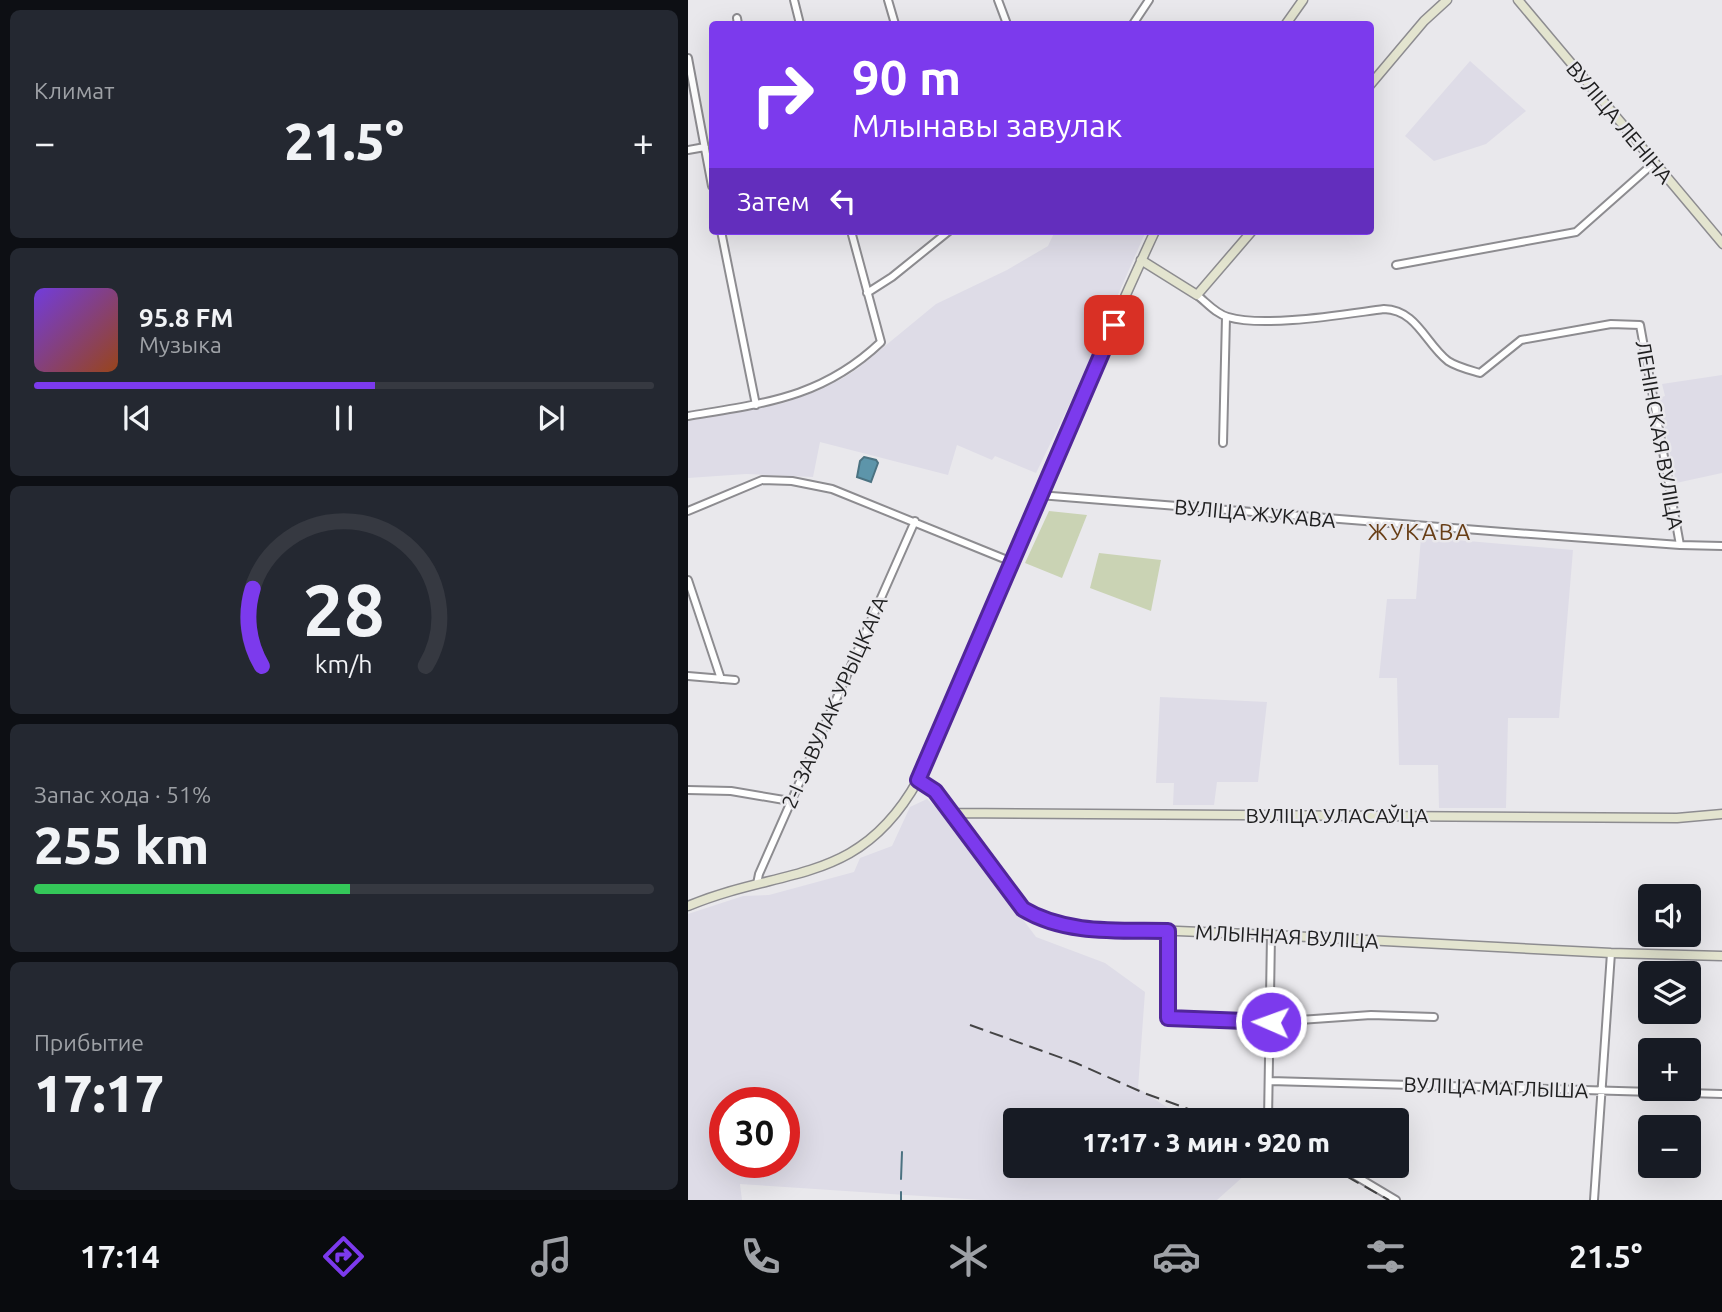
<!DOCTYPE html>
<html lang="ru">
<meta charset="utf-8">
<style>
:root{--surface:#171b24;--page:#242831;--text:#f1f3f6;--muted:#9ea1a6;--line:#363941;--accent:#7c3aed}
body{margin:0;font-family:Ubuntu,sans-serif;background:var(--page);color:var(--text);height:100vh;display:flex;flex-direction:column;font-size:26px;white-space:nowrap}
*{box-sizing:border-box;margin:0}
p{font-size:23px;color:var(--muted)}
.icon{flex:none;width:38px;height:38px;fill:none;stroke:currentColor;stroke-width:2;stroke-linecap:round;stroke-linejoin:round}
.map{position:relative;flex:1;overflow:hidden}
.side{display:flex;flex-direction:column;gap:10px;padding:10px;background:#0d0f14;width:688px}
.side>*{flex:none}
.guide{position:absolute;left:21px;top:21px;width:665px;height:214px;border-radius:7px;box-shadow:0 7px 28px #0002;background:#7c3aed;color:#fff;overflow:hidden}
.controls{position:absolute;left:950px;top:884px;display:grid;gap:14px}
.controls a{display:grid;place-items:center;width:63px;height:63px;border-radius:7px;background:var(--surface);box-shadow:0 7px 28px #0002;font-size:35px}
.speed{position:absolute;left:21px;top:1087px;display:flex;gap:14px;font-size:35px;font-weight:700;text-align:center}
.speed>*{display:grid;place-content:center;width:91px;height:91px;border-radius:50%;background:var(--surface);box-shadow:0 7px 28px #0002;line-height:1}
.speed .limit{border:10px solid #d22;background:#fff;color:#111}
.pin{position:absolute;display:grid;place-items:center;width:60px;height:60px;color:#fff;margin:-30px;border-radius:14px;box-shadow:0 4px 10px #0006}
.me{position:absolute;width:77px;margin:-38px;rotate:272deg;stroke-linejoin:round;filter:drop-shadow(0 0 5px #0008)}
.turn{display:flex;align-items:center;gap:24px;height:147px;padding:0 28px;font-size:32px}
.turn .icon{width:91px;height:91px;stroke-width:2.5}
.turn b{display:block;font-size:49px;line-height:60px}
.then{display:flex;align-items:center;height:66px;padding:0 28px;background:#0003;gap:14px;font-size:26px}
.big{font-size:52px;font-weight:800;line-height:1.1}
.side .widget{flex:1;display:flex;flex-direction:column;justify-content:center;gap:10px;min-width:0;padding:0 24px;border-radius:10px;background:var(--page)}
.side .dial{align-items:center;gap:0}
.dial svg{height:182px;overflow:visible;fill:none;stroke:var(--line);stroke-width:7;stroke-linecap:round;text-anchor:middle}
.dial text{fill:var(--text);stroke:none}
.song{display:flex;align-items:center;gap:21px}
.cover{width:84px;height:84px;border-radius:10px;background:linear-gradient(135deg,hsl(260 70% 55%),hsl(20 70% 35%))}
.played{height:7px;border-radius:4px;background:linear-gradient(90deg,var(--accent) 55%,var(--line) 55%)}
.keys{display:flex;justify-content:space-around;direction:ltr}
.heat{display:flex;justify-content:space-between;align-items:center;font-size:38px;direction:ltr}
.charge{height:10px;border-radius:5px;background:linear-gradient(90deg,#34c759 51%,var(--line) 0)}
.trip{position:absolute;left:315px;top:1108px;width:406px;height:70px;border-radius:7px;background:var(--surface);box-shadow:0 7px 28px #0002;font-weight:800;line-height:70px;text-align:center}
.tabs{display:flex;height:112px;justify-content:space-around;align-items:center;background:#090b0e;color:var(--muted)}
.tabs .icon{width:49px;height:49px}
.tabs .on{color:var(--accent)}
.tabs b{font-size:32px;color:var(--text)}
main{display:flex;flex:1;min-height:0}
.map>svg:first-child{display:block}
.built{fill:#dedce7;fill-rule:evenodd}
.green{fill:#cad3b4}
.water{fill:#5d95aa;stroke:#4b7281;stroke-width:2}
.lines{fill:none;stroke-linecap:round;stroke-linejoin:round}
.stream{stroke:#4b7281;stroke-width:2}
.street-casing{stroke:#8d8c90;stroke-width:10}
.secondary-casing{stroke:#8d8c90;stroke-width:11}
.street{stroke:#fff;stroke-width:6}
.secondary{stroke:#e3e4cf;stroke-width:8}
.rail{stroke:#444445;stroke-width:2;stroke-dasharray:14 7;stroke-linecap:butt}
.route-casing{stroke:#51269a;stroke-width:18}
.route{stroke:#7c3aed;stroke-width:12}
.labels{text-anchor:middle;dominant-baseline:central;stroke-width:5;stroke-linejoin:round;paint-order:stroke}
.street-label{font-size:21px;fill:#202021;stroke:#e9e8ec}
.neighbourhood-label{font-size:23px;letter-spacing:2px;fill:#683e16;stroke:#e9e8ec}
</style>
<main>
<section class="side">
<div class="widget"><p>Климат</p>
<div class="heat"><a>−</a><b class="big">21.5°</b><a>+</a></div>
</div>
<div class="widget">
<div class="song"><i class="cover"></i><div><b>95.8 FM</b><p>Музыка</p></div></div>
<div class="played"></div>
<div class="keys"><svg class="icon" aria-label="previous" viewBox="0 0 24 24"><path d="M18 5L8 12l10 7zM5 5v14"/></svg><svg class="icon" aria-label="pause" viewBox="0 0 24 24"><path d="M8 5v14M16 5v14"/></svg><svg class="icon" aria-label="next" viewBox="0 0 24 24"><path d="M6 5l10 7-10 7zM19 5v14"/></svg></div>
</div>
<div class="widget dial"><svg viewBox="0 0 100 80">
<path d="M14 69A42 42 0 1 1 86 69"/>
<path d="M14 69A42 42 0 0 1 10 35" stroke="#7c3aed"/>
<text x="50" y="56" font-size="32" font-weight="700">28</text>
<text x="50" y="72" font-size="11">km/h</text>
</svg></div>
<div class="widget"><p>Запас хода · 51%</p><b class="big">255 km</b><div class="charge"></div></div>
<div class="widget"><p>Прибытие</p><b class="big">17:17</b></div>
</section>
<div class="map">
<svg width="1035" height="1200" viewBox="0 0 1035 1200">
<rect width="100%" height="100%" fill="#e9e8ec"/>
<path class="built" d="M 782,61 L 838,111 L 798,144 L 746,161 L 717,136 Z
M 367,231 L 458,231 L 385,397 L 348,473 L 307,456 L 304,460 L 269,445 L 260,475 L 132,442 L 125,477 L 58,474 L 0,478 L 0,421 L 96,403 L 129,391 L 155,378 L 169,369 L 248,304 L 319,270 L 360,246 Z
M 1034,375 L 1034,473 L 988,483 L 971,398 L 977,396 L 974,384 Z
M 733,537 L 885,550 L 871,718 L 820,718 L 818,808 L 751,808 L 750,765 L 711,765 L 709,678 L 691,678 L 699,599 L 728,599 Z
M 472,697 L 579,702 L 570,782 L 529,782 L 526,805 L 485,805 L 486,783 L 468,783 Z
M 239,799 L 258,817 L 348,937 L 417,963 L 457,992 L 450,1088 L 498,1120 L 327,1120 L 327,1166 L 567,1166 L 529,1200 L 294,1200 L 52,1184 L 54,1200 L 0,1200 L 0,914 L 55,896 L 81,895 L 166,872 L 172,858 L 204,846 L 222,807 ZM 96,1102 L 96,1162 L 37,1162 L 37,1102 Z"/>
<path class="green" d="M 361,511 L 399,515 L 374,578 L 337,563 Z
M 411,553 L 473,560 L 463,611 L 402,588 Z"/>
<path class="water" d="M 176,457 L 188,460 L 190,463 L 183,482 L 169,477 L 172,461 Z"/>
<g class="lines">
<path class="stream" d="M 213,1179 L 214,1152
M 213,1200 L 213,1192"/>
<g class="street-casing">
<path id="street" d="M 106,0 L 112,24
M 200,0 L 207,24
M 310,0 L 319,24
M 49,18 L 50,24
M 445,24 L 461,0
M 0,58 L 24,186
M 0,150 L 17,147
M 33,231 L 68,405
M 708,265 L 888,232 L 967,162
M 179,293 L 204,277 L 261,231
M 509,295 C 519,303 528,314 540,317 C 577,328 657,314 696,309 C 729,310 737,343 760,361 C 769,367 782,370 792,373 L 833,340 L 923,324 L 952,325 L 992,545
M 0,416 C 77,403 134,398 193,342 L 163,231
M 535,443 L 538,317
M 351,495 L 815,532 L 992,545 L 1035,546
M 0,511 L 74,480 L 104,481 L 144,489 L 324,562
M 0,580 L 33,679
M 0,676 L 47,680
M 0,790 L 43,791 L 102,801
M 69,884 L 71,874 L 227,521
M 480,931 L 480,1018 L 583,1022 L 683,1015 L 746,1017
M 581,1081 L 1035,1094
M 580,1120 L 583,935
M 651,1166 L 708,1200
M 906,1200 L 923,953"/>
</g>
<g class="secondary-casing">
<path id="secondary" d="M 830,0 L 1035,244
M 598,24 L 615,0
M 682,85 L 736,21 L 759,0
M 453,260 L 509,295 L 564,231
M 230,780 L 247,791 L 335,909 L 353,920 L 373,926 L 583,935 L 923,953 L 1035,956
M 264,813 L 989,818 L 1035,814
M 0,906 C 96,866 171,886 230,780 C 311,598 383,412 467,231"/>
</g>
<use href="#street" class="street"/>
<use href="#secondary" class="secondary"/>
<path class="rail" d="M 282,1025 L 388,1063 L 456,1093 L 531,1120
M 640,1166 L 701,1200"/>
</g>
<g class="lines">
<g class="route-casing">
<path id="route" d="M 426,325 L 230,780 L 247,791 L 335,909 C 378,935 431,930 480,931 L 480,1018 L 583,1022"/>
</g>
<use href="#route" class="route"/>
</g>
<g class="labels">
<g class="street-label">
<text transform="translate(932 122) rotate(50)">ВУЛІЦА ЛЕНІНА</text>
<text transform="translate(972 435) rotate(80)">ЛЕНІНСКАЯ ВУЛІЦА</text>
<text transform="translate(567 513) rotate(5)">ВУЛІЦА ЖУКАВА</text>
<text transform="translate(146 702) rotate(-66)">2-І ЗАВУЛАК УРЫЦКАГА</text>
<text x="649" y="815">ВУЛІЦА УЛАСАЎЦА</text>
<text transform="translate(599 936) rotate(3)">МЛЫННАЯ ВУЛІЦА</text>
<text transform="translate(808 1087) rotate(2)">ВУЛІЦА МАГЛЫША</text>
</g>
<g class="neighbourhood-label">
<text x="732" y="531">ЖУКАВА</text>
</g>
</g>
</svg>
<div class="controls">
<a><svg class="icon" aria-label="sound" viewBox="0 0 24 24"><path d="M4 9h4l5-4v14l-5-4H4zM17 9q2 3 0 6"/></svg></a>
<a><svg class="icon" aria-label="layers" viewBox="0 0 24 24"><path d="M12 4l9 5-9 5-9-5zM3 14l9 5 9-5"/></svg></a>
<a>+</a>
<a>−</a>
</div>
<div class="speed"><div class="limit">30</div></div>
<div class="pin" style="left:426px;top:325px;background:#d93025"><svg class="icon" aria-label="arrive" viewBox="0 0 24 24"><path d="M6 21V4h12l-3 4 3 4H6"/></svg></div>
<svg class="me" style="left:583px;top:1022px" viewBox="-20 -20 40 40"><circle r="17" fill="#7c3aed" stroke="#fff" stroke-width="3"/><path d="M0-11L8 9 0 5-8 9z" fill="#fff"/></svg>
<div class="trip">17:17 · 3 мин · 920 m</div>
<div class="guide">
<div class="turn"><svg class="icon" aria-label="right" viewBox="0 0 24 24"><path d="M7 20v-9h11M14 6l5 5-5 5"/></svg><div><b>90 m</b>Млынавы завулак</div></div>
<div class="then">Затем<svg class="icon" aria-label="left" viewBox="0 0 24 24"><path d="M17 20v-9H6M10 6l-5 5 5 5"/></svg></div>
</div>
</div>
</main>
<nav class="tabs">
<b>17:14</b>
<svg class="icon on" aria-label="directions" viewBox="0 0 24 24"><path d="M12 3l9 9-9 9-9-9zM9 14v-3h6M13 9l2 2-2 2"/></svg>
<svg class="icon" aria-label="music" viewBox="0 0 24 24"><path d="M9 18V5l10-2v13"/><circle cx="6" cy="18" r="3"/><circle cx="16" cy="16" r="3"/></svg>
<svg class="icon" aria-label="phone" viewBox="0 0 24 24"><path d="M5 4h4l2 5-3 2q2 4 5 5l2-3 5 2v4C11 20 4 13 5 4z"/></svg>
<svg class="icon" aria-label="climate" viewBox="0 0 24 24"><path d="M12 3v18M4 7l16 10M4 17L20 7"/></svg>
<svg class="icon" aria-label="car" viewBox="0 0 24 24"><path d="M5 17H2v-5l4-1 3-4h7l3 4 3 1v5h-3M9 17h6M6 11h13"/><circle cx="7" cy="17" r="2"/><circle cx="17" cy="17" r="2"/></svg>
<svg class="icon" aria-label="filters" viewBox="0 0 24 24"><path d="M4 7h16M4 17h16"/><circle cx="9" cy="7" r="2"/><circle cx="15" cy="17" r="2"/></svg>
<b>21.5°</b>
</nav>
